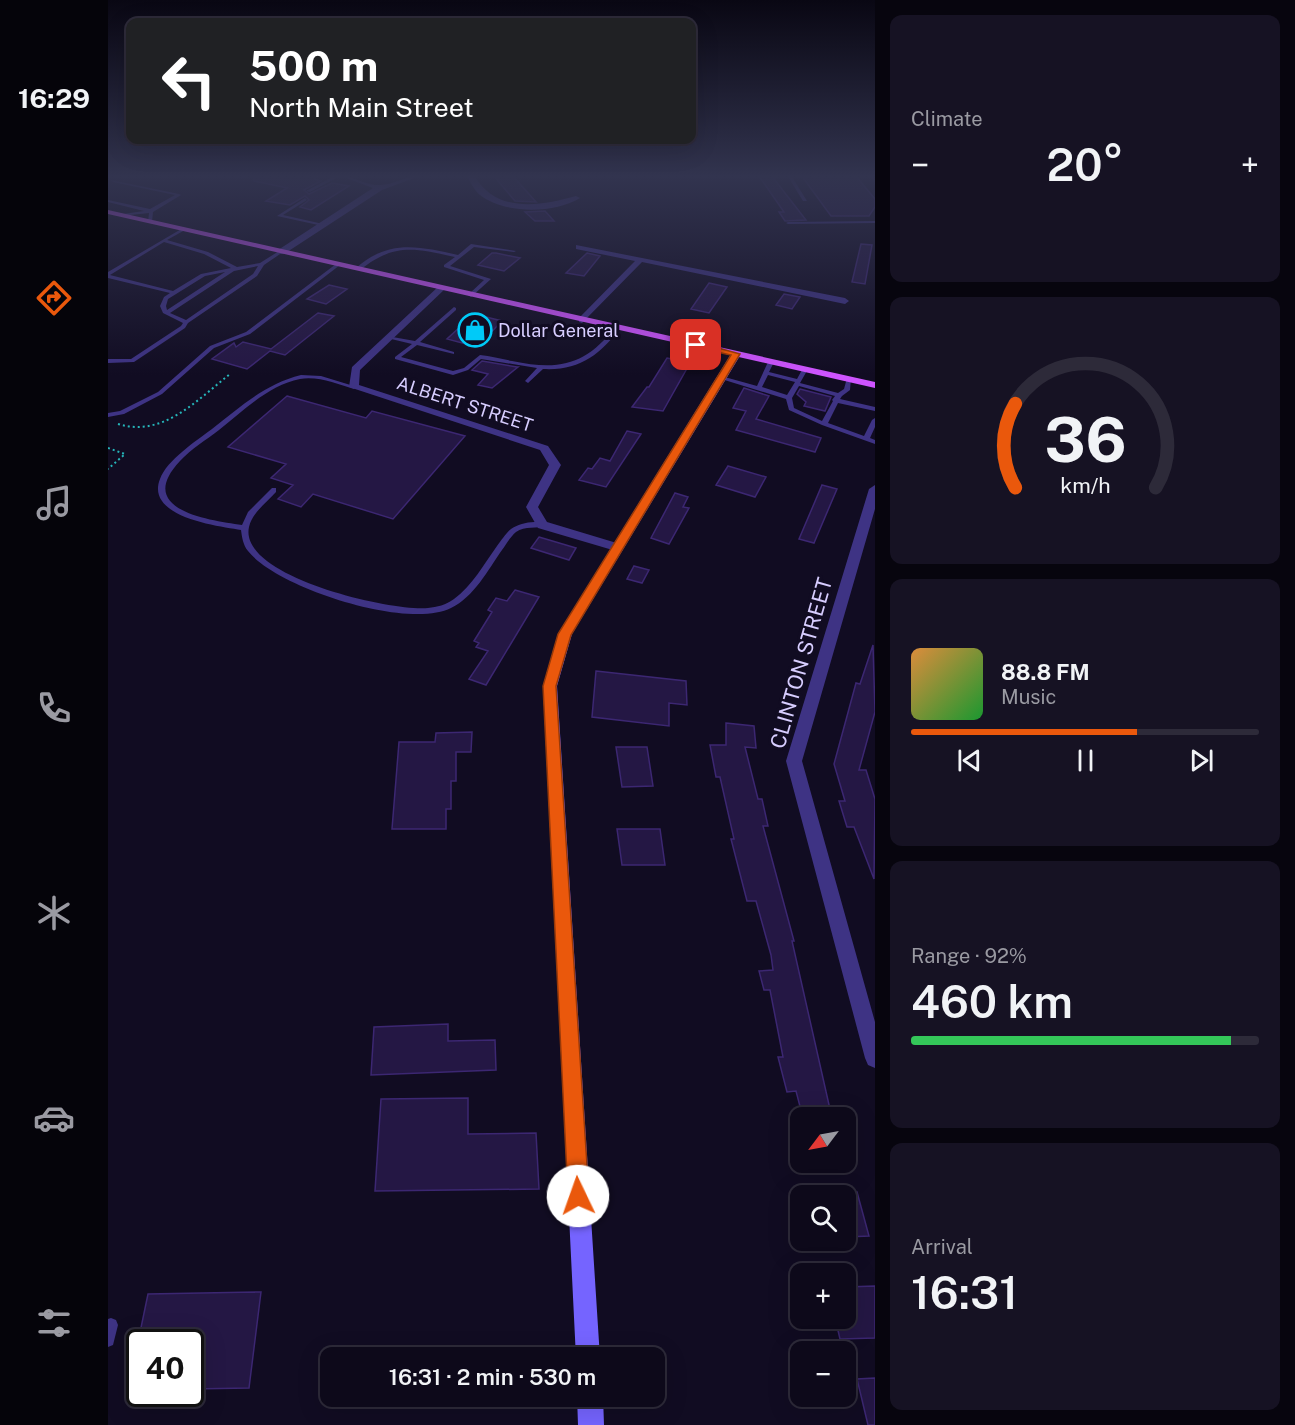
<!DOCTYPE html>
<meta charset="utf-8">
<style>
:root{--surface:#0d091a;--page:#161223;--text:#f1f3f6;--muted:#9a9aa2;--line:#2d2a39;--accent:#ea580c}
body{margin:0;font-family:"Public Sans",sans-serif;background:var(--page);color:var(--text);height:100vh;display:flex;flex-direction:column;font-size:22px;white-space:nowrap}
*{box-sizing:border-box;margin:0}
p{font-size:20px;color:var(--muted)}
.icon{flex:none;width:33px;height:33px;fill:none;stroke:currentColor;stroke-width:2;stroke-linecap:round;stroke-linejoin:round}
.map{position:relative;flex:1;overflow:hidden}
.sheet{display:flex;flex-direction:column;gap:15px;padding:15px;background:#07050e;width:420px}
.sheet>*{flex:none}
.guide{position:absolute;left:18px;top:18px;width:570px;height:126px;border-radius:12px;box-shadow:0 6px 24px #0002,0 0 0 2px var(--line);background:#202124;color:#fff;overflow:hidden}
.needle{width:39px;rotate:238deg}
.buttons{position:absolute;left:682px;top:1107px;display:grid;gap:12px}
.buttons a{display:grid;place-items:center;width:66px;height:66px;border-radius:12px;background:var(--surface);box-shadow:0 6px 24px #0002,0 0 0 2px var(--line);font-size:30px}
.speed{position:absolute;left:18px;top:1329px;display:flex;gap:12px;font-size:30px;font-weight:700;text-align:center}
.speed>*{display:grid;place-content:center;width:78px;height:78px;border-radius:50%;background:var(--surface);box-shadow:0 6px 24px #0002,0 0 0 2px var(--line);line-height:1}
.speed .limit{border:3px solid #111;border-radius:9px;background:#fff;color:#111}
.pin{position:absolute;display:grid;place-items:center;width:51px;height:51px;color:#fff;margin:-26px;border-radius:12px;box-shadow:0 3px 9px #0006}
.me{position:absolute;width:66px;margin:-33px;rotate:357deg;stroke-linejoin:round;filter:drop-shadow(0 0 4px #0008)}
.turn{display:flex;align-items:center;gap:21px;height:126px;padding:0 24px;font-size:27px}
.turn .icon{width:78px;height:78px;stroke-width:2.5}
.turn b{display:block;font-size:42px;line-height:51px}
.big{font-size:45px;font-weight:600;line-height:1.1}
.sheet .tile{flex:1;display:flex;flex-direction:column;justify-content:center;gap:9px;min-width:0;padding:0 21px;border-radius:12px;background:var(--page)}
.sheet .dial{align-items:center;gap:0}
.dial svg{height:156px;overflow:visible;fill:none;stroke:var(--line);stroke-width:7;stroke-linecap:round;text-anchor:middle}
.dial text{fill:var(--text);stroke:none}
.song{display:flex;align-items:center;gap:18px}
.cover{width:72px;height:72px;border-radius:9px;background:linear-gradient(135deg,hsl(30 70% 55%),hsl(130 70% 35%))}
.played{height:6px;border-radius:3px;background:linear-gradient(90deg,var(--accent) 65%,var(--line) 65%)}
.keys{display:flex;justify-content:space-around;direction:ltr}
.heat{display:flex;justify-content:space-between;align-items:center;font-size:33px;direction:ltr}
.charge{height:9px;border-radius:4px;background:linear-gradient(90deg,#34c759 92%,var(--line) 0)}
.trip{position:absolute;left:212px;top:1347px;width:345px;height:60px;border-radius:12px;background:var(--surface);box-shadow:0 6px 24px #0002,0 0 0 2px var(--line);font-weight:600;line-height:60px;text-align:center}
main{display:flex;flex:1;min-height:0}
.dock{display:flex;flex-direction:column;width:108px;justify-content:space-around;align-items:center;background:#05040a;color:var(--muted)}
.dock .icon{width:42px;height:42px}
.dock .active{color:var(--accent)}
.dock b{font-size:27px;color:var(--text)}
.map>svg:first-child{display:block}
.building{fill:#241744;stroke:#3c2772;stroke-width:1.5}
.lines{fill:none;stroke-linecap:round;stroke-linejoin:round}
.path{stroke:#26b6ba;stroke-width:2;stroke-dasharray:2 3;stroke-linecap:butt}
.lane{fill:#3e3384;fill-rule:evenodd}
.street{fill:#3e3384;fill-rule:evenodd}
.secondary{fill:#7564ff;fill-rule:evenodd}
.primary{fill:#ce54ff;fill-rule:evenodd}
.route{fill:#ea580c;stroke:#983908;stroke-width:1.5}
.labels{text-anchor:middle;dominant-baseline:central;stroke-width:6;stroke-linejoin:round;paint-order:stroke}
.far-poi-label{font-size:18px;fill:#d7cdff;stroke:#110c22;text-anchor:start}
.far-street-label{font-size:18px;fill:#d7cdff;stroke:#110c22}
.street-label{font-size:21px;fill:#d7cdff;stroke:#110c22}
</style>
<main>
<nav class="dock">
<b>16:29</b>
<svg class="icon active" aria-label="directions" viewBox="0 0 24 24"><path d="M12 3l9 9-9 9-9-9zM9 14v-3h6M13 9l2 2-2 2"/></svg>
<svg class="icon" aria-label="music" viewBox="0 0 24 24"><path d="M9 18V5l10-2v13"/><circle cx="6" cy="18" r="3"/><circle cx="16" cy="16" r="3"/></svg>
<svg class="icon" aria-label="phone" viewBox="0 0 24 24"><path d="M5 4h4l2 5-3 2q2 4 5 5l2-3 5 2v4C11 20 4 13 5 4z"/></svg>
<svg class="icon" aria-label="climate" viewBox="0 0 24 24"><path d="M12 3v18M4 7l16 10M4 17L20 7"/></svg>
<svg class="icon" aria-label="car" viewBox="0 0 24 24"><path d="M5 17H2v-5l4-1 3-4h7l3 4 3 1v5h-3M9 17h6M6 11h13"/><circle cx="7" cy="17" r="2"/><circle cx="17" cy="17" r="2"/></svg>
<svg class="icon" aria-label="filters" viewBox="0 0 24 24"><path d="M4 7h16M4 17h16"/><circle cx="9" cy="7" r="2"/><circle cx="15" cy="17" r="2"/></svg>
</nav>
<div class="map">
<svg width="767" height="1425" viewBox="0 0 767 1425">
<rect width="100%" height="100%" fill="#110c22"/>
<path class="building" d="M 146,175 L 212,175 L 206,179 L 213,181 L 196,190 L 201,194 L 224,183 L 241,186 L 203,210 L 192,207 L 201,200 L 197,196 L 182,205 L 158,201 L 179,188 L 146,181 Z
M 385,175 L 404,175 L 428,202 L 407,201 Z
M 663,175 L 698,220 L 677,221 L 671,212 L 676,212 L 651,176 Z
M 693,175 L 747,175 L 767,199 L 767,207 L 761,216 L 723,216 Z
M 437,211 L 446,221 L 427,221 L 417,212 Z
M 753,244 L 764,245 L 757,284 L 744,282 Z
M 384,253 L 388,253 L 412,258 L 396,271 L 370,265 Z
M 479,253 L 492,256 L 476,276 L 458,273 Z
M 601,283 L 619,287 L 601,313 L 583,309 Z
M 221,285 L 239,289 L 218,304 L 199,299 Z
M 676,294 L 692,297 L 684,309 L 668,305 Z
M 210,313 L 226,316 L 177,355 L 162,351 L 139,369 L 104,359 L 126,343 L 128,347 L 135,342 L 163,349 Z
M 366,314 L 394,321 L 369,347 L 339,339 Z
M 559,358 L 582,363 L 555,411 L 524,407 L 539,387 L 541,387 Z
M 374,361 L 409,367 L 410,367 L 384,388 L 370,385 L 380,374 L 364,370 Z
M 636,388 L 661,396 L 648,419 L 713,438 L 707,452 L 628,430 L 638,411 L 625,408 Z
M 692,389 L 723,397 L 717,411 L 696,406 L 698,402 L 689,394 Z
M 179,396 L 258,418 L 264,411 L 357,436 L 285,519 L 205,494 L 193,507 L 170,499 L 185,485 L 163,478 L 178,464 L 120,447 Z
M 519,431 L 533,434 L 498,487 L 471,480 L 480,468 L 484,469 L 492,458 L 502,461 Z
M 620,466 L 658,477 L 647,497 L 608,485 Z
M 714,485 L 729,489 L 706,543 L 691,539 Z
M 567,493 L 580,497 L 575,507 L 581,508 L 561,544 L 543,538 Z
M 431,537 L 468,548 L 461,560 L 423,548 Z
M 526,566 L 541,570 L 534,583 L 519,579 Z
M 407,590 L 431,597 L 378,685 L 361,679 L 380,651 L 368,647 L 371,643 L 366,641 L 384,612 L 380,610 L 388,598 L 399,601 Z
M 765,645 L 767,712 L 751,770 L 758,770 L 767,799 L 766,879 L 746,827 L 739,827 L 731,801 L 737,801 L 726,764 L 748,683 L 752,684 Z
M 488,671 L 578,681 L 579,705 L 561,703 L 561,726 L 484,717 Z
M 618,723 L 646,726 L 648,748 L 637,747 L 650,799 L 654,799 L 660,826 L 655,826 L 686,941 L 684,941 L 724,1118 L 695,1118 L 688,1091 L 679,1092 L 670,1057 L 675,1057 L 662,990 L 656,990 L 651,971 L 665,970 L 663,955 L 648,901 L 639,901 L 623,839 L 626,839 L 612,777 L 608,777 L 602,745 L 618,745 Z
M 364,732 L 363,752 L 348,752 L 348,781 L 343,781 L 343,809 L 338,809 L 338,829 L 284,829 L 291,742 L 327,742 L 328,733 Z
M 508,747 L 539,747 L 545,786 L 514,787 Z
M 509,829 L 552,829 L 557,865 L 514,865 Z
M 340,1024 L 340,1041 L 387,1040 L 388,1070 L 263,1075 L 266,1027 Z
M 360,1098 L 360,1134 L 428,1133 L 431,1189 L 267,1191 L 273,1099 Z
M 749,1192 L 761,1236 L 738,1237 L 738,1193 Z
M 767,1286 L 767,1338 L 732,1339 L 727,1318 L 738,1318 L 738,1287 Z
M 153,1292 L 141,1388 L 82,1389 L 82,1342 L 30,1342 L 40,1294 Z
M 767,1378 L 767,1425 L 760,1425 L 749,1379 Z"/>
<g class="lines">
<path class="path" d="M 10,424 C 55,438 89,400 122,374
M 0,448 L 17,454 L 0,469"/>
<path class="lane" d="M 136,175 L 142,175 L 133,179 L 133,177 Z
M 228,175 L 234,175 L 202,192 L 198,191 Z
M 679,175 L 683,175 L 699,201 L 695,201 Z
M 761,175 L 765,175 L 767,181 Z
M 3,180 L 71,194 L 73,195 L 45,212 L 44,222 L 42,223 L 40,222 L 41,213 L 13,216 L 15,214 L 36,211 L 0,202 L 0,200 L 42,209 L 67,195 L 5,182 Z
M 197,198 L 199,200 L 175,215 L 215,224 L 215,226 L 169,216 Z
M 767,221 L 767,223 L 680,224 L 678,223 L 680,222 Z
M 75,228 L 77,229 L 77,230 L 59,240 L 100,252 L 129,267 L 152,263 L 171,251 L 175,252 L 156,265 L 149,276 L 80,323 L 77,328 L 26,362 L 0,363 L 0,359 L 23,359 L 73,326 L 75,323 L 55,313 L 52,306 L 56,297 L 62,293 L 0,278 L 0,272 ZM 56,242 L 96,254 L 123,268 L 93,274 L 65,291 L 2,275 ZM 150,266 L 145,274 L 78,320 L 62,313 L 126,271 ZM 117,272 L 59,310 L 58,306 L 60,299 L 97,276 Z
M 363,244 L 408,251 L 406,252 L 366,247 L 342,266 L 383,279 L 363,297 L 360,295 L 361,294 L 376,280 L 336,267 L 336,265 L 347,257 C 306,248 286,243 252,270 L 247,269 C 280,239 310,246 350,255 Z
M 228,264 L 232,265 L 142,334 L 106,348 L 54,394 L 16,414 L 0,417 L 0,413 L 12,411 L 50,392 L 102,346 L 138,332 Z
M 346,307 L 348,308 L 348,310 L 312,342 L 346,352 L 346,354 L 309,345 L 293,357 L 345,371 L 356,368 L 372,355 C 383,356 394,359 404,361 C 452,371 478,365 508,326 L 513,327 C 492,355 471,371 435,369 L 420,383 L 417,381 L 429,368 L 373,359 L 360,370 L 345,375 L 287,359 L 287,357 L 304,344 L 279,338 L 279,336 L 307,341 Z
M 663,360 L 666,362 L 661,372 L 689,379 L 695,368 L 699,368 L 700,369 L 692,383 L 730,393 L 736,389 L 739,378 L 743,378 L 742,390 L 734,396 L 732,399 L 767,407 L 767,411 L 730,403 L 720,423 L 756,436 L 764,420 L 767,418 L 767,427 L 762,438 L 767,440 L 767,444 L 714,425 L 681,410 L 678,399 L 610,378 L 613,376 L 649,386 L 660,362 ZM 660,375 L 687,382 L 679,395 L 654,387 ZM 691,386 L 727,396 L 724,400 L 725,401 L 714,421 L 686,408 L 684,398 Z
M 193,375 L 213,376 L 249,387 L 246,389 C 229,384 211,376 192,379 C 161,385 135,411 111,430 C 98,440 83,449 72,461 C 26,510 100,520 134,525 L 140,512 L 164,488 L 168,488 L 168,492 C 159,502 144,513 141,527 C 130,577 285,612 320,608 C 329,607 338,605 346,599 C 364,586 376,564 389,546 C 393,541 398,533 403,529 C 412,523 429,519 438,525 C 429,530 417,525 408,532 C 402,537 398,545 394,550 C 380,570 366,597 343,608 C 300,630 169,588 140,551 C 135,545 134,537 133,530 C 109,526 37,517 52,479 C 59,460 88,441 104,429 C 132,407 157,384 193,375 Z
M 3,1318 L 8,1320 L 10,1325 L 5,1345 L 0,1347 L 0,1319 Z"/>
<path class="street" d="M 230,175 C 244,175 258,186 272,185 C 286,185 299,175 314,175 L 274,190 L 176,254 L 170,254 L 170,250 L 265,188 Z
M 359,175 L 366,175 C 388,214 432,206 468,196 L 472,198 C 446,214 396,214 372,195 C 366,190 362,182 359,175 Z
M 468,245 L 737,298 L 741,301 L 737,304 L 534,262 L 474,323 L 471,322 L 471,318 L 527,261 L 468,249 Z
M 331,286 L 338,288 L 252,370 L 251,385 L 440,446 L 453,465 L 430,507 L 439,522 L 512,544 L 512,550 L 508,551 L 430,528 L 418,507 L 441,465 L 432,450 L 241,387 L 244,367 Z
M 767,485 L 767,509 L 694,761 L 767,1022 L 767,1068 L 760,1065 L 757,1058 L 678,761 L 761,489 Z"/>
<path class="secondary" d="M 628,351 L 633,354 L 464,634 L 449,686 L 492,1358 L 468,1358 L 435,686 L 450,634 L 623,354 Z
M 469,1396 L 495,1396 L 496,1425 L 470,1425 Z"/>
<path class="primary" d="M 0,210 L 767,382 L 767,388 L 0,214 Z"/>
</g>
<linearGradient id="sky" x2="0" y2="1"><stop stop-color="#090713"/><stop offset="0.47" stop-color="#32344f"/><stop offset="1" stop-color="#32344f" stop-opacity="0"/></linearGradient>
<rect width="767" height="375" fill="url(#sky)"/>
<path class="route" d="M 588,342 L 632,354 L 463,635 L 448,686 L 481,1196 L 478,1203 L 470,1206 L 463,1203 L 460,1196 L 435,686 L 450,634 L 623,355 L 585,347 Z"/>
<defs>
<g id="shop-ring" transform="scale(1.725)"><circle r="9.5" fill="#110c22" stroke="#00caf8" stroke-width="1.5"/><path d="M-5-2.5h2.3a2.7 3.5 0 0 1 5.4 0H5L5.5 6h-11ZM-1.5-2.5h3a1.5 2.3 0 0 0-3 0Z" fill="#00caf8"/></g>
</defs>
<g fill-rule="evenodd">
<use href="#shop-ring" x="367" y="330"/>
</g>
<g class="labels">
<g class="far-poi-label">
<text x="390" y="330">Dollar General</text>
</g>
<g class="far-street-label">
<text transform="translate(357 404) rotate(18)">ALBERT STREET</text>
</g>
<g class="street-label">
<text transform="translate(693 663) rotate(-74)">CLINTON STREET</text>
</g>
</g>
</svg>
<div class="buttons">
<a><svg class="needle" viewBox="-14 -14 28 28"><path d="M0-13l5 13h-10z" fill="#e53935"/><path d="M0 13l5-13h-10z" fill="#9a9aa2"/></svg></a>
<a><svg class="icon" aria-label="search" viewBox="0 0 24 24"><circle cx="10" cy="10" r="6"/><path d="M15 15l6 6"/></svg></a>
<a>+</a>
<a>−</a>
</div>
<div class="speed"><div class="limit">40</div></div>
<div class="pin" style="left:588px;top:345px;background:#d93025"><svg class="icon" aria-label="arrive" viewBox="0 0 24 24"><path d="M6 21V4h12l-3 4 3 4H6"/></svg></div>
<svg class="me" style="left:470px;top:1196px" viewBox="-20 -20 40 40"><circle r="19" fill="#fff"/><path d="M0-13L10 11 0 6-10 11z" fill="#ea580c"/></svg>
<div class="trip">16:31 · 2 min · 530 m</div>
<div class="guide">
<div class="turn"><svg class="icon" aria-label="left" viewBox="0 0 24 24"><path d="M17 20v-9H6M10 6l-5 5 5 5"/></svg><div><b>500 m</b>North Main Street</div></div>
</div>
</div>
<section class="sheet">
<div class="tile"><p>Climate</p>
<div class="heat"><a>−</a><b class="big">20°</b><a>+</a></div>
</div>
<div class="tile dial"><svg viewBox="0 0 100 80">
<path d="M14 69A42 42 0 1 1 86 69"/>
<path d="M14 69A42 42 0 0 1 14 26" stroke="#ea580c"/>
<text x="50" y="56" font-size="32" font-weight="700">36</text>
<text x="50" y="72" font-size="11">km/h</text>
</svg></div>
<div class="tile">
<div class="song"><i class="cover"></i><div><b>88.8 FM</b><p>Music</p></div></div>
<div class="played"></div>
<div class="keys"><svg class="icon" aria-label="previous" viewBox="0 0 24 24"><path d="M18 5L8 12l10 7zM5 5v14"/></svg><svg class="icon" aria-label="pause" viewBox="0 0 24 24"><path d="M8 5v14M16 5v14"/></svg><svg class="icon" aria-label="next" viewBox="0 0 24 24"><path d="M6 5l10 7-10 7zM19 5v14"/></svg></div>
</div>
<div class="tile"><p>Range · 92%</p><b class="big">460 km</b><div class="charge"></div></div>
<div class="tile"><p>Arrival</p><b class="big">16:31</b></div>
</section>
</main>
